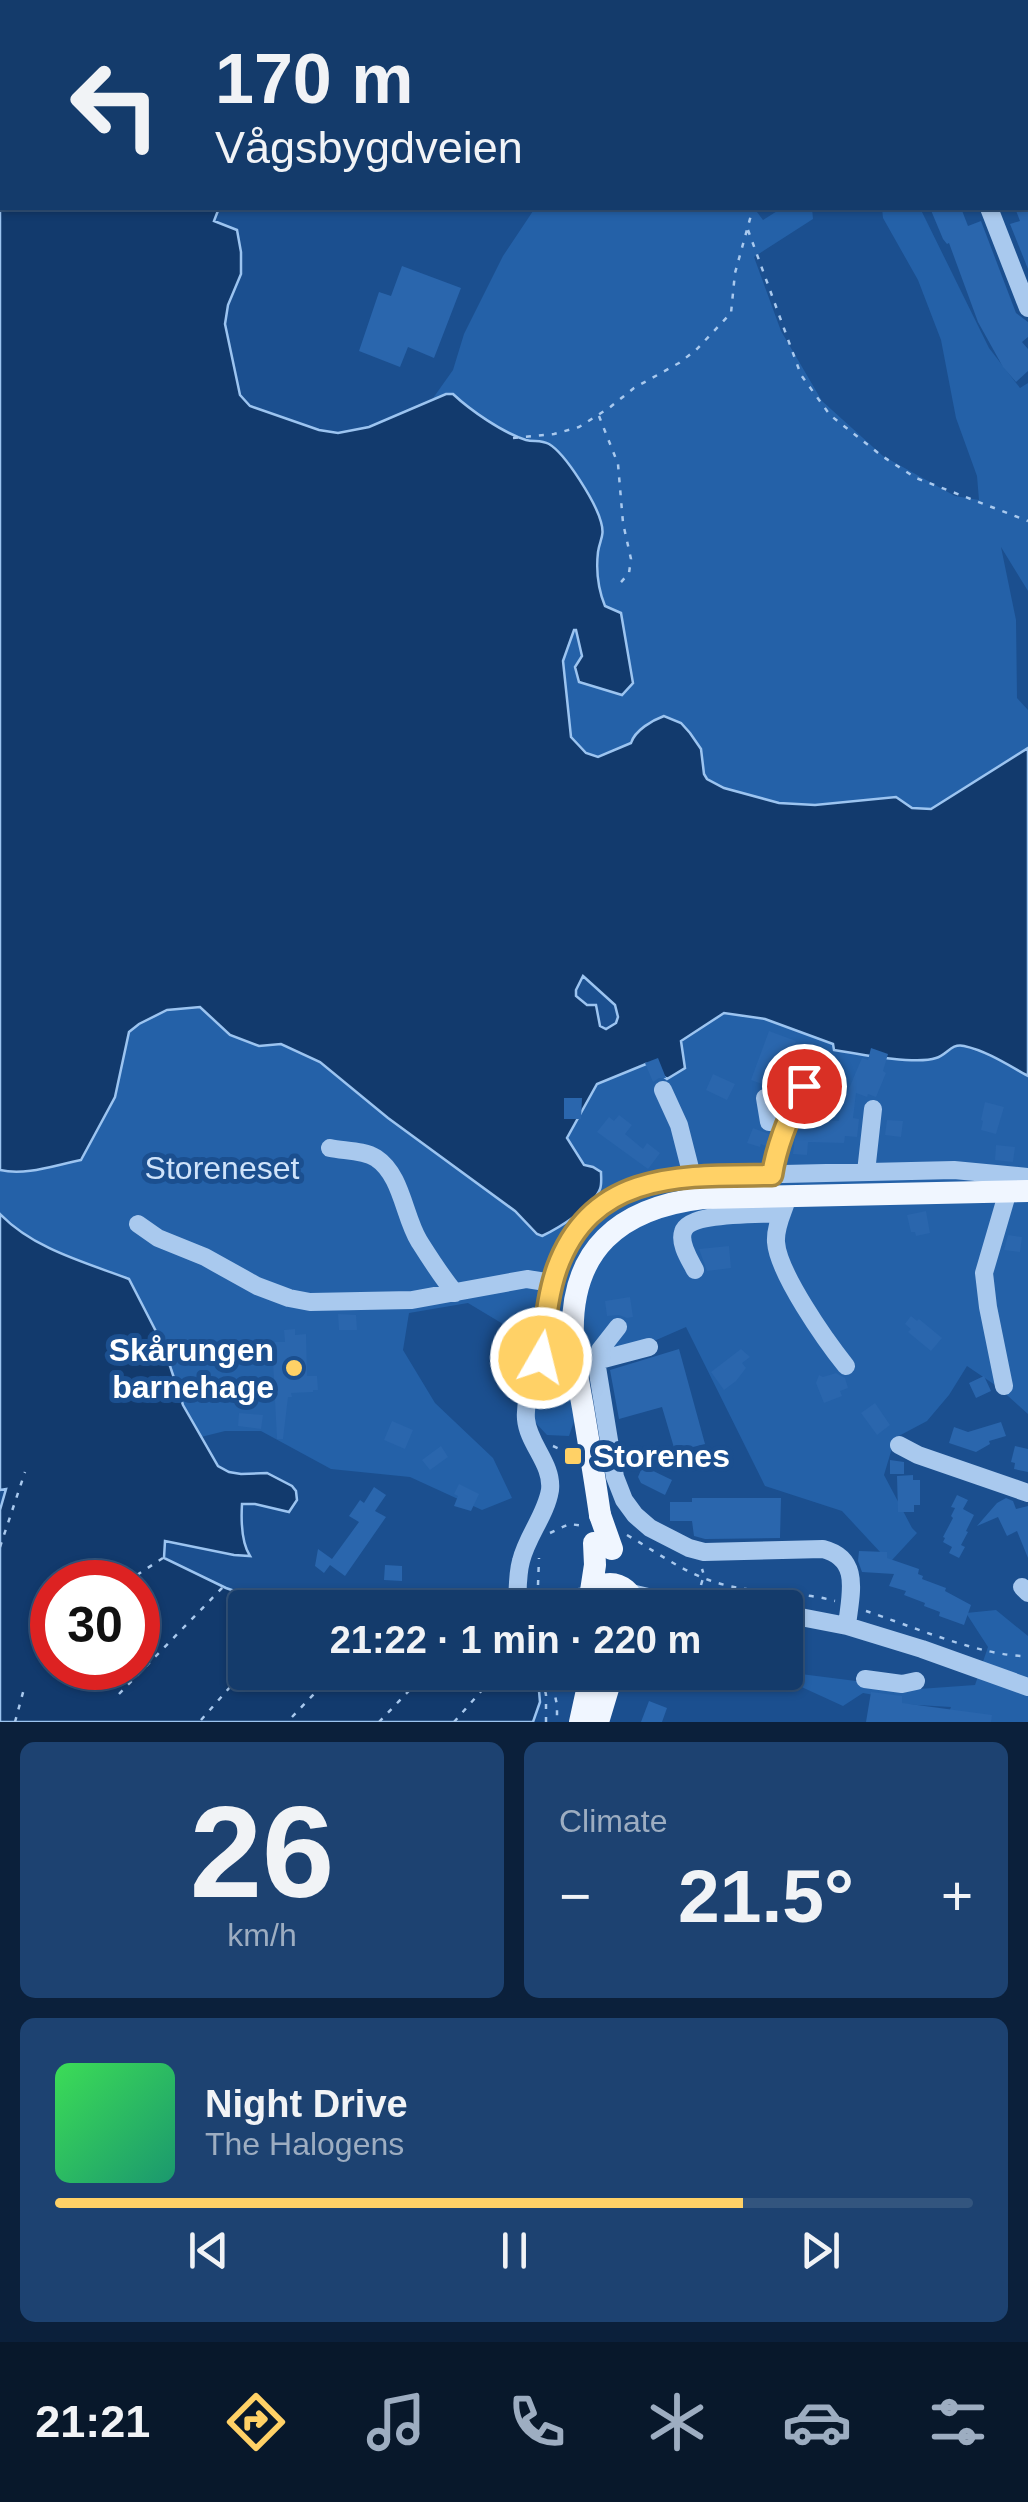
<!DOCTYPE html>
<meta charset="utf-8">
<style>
:root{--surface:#143b6b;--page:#1d4271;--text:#f1f3f6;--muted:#9dadc1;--line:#33557e;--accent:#ffd166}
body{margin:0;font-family:Helvetica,sans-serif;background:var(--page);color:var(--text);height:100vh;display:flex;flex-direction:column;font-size:38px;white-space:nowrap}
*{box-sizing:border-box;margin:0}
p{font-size:32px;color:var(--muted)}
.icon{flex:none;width:55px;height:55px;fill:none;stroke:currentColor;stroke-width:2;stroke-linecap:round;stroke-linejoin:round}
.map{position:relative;height:1722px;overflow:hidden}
.sheet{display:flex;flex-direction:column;gap:20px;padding:20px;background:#0b203b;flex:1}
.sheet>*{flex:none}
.banner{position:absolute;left:0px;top:0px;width:1030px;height:210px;box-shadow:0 2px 8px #0004,0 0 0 2px var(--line);background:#143b6b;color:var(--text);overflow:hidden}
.speed{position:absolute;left:30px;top:1560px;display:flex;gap:20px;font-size:50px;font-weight:700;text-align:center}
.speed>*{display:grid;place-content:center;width:130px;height:130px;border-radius:50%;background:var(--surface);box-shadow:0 2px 8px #0004,0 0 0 2px var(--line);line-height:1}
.speed .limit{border:15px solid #d22;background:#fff;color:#111}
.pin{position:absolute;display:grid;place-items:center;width:85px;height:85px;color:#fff;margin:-42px;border:5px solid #fff;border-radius:50%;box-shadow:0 2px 10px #0007}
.me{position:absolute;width:110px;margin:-55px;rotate:8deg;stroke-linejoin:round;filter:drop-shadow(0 0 8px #0008)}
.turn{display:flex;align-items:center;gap:35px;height:210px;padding:0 50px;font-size:45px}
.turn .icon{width:130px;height:130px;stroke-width:2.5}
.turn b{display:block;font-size:70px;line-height:85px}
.big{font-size:75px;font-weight:700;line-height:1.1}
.sheet .card{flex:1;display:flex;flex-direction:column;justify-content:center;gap:15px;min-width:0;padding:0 35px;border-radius:15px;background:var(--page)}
.sheet .dial{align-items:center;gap:0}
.dial b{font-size:130px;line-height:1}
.song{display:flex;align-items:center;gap:30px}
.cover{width:120px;height:120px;border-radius:15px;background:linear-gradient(135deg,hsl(130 70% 55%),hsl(160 70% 35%))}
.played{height:10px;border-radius:5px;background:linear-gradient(90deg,var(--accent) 75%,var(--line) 75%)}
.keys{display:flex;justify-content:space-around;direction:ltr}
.heat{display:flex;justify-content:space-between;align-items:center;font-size:55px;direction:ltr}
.sheet .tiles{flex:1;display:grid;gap:20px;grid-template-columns:1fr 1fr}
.card:last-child{grid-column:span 2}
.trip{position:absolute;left:228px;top:1590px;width:575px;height:100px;border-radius:10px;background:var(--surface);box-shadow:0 2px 8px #0004,0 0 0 2px var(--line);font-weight:700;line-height:100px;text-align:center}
.dock{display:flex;height:160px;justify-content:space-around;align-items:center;background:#08182b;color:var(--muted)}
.dock .icon{width:70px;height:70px}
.dock .current{color:var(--accent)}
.dock b{font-size:45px;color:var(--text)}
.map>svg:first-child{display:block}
.green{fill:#2461a8}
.water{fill:#123a6d;stroke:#9cc4f0;stroke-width:2.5;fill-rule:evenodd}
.building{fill:#2a66ad}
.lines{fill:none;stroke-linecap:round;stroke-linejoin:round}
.path{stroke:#a9c9ee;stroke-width:2.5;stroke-dasharray:5 8;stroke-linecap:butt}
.minor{stroke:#a9c9ee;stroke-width:18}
.major{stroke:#f0f6ff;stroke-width:22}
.major-bridge{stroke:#f0f6ff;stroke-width:22}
.route-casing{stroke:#a68842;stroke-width:25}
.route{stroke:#ffd166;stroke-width:18}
.poi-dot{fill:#ffd166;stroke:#1b4f8f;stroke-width:4}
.labels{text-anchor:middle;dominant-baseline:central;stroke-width:10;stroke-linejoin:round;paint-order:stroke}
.park-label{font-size:32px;fill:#cfe3fa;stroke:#1b4f8f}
.poi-label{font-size:32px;font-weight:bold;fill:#fff;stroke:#1b4f8f;text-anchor:end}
</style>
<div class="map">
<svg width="1028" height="1722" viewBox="0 0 1028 1722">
<rect width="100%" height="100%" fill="#1b4f8f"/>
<path class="green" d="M 535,208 L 754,208 L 763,220 L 782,208 L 812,208 L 813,219 L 754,257 L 781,331 L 822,401 L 883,456 L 955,496 L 979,500 L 977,476 L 956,418 L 941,340 L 918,280 L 883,218 L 882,208 L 920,208 L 989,348 L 1020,388 L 1028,383 L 1028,591 L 1001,547 L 1016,620 L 1017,698 L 1028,710 L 1028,748 L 931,809 L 912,808 L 896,797 L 815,805 L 779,803 L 724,788 L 707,779 L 704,774 L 701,749 L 632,743 L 594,758 L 586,753 L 571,737 L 563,660 L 574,629 L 576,629 L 583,656 L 579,682 L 622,695 L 609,610 L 605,606 L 599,591 L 599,546 L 540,441 C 511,440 474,413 452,394 L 446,394 L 431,401 L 453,370 L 464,334 L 503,256 Z
M 200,1007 L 259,1046 L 280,1044 L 320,1062 L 388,1118 L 515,1211 L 537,1234 L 542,1236 L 561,1227 L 593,1199 L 593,1167 L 584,1165 L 567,1138 L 597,1084 L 646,1064 L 724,1013 L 765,1019 L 834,1044 L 937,1058 L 957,1045 L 989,1055 L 1028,1076 L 1028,1414 L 998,1387 L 967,1366 L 949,1395 L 927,1421 L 895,1438 L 884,1475 L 912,1528 L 917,1533 L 892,1560 L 894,1567 L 842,1511 L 765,1486 L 686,1327 L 622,1355 L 595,1360 L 569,1436 L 547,1435 L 516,1402 L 503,1324 L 468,1303 L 409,1313 L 403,1350 L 435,1403 L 493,1458 L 512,1498 L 482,1510 L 410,1477 L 331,1469 L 261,1431 L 225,1431 L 201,1437 L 183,1405 L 163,1345 L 61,1254 L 15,1229 L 0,1214 L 0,1170 L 4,1172 L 126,1041 C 136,1013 174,1009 200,1007 Z
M 996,1610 L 1028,1636 L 1028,1722 L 945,1722 L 951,1707 L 900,1704 L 885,1697 L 863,1693 L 843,1706 L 771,1673 L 785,1672 L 919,1689 L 975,1685 L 988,1647 L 966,1613 Z"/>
<path class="water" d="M 12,0 L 169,0 L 168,2 L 9,2 Z
M 2,8 L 2,208 L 219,208 L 214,221 L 237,230 L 241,252 L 241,274 L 228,305 L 225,324 L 240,395 L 250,406 L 319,430 L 338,433 L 369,427 L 446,394 L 453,394 C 470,410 503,433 526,440 C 534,442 541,440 549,444 C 566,454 596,503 601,522 C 605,536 600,539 598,552 C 596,570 598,589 605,606 L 621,613 L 633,683 L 622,695 L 579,682 L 575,667 L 582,656 L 576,630 L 574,630 L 563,661 L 571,737 L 586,753 L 598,757 L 631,743 C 635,730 653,720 664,716 L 681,723 L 690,733 L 701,749 L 704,774 L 707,779 L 724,788 L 779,803 L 815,805 L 896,797 L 912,808 L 931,809 L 1028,748 L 1028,1076 C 1008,1065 987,1051 964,1046 C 951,1043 947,1055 936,1058 C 916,1065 858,1054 834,1050 L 833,1044 L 765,1019 L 724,1013 L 681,1041 L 685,1068 L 667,1079 L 646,1064 L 597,1084 L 567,1138 L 584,1165 L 593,1167 L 601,1172 C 601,1177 602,1184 600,1189 C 593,1207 559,1228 542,1236 L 537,1234 L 515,1211 L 388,1118 L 320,1062 L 281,1044 L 259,1046 L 230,1035 L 200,1007 L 167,1010 L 139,1024 L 129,1032 L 115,1097 L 81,1160 C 55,1165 26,1176 0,1170 L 0,10 ZM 583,976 L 615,1005 L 618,1017 L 616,1023 L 606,1029 L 600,1026 L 596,1005 L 587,1005 L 576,996 L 576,990 Z
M 0,1214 C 34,1249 84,1262 129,1279 L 163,1345 L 183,1405 L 218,1466 L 229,1472 L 241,1474 L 267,1473 L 292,1486 L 296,1491 L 297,1500 L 289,1512 L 255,1504 L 242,1504 C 241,1521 241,1542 250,1556 L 234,1555 L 165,1541 L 164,1558 L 226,1588 L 281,1607 L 245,1608 L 245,1672 L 510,1673 L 538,1680 L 540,1702 L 533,1722 L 0,1722 L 0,1510 L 6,1489 L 0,1490 ZM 52,1582 L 138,1582 L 138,1668 L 52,1668 Z"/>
<path class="building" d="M 930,208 L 961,208 L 968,226 L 981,221 L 1016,313 L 1028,322 L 1028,337 L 1022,342 L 1028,349 L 1028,371 L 1016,382 L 1003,367 L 978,322 L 949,243 L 947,244 L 943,239 Z
M 1015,208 L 1028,208 L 1028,269 L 1010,224 L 1020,221 Z
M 402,266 L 461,288 L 434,358 L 408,347 L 400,367 L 359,351 L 379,292 L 391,296 Z
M 769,1031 L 796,1041 L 790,1060 L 781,1057 L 770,1087 L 751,1080 Z
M 871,1048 L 888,1054 L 883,1071 L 886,1073 L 876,1097 L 868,1094 L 867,1097 L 856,1093 L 853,1118 L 859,1119 L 857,1137 L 845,1136 L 844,1143 L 808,1142 L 807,1155 L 793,1154 L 795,1138 L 802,1118 L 839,1121 L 841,1098 L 845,1098 L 862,1058 L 868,1060 Z
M 658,1058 L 666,1078 L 659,1078 L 653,1082 L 645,1063 Z
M 713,1074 L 735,1084 L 727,1100 L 706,1090 Z
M 774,1079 L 789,1087 L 780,1108 L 777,1095 L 771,1087 Z
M 564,1098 L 582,1098 L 581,1119 L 564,1119 Z
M 985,1102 L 1004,1107 L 996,1134 L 981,1130 L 983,1121 L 981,1120 Z
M 619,1115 L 632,1125 L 625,1134 L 643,1149 L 647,1143 L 660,1153 L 648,1169 L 597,1132 L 609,1117 L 614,1121 Z
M 887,1120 L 903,1121 L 901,1137 L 885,1135 Z
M 753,1128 L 769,1134 L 766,1146 L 761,1144 L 760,1147 L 747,1143 Z
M 996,1145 L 1015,1147 L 1013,1162 L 995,1160 Z
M 926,1211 L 930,1233 L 916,1236 L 915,1232 L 911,1232 L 907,1215 Z
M 1008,1235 L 1022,1237 L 1020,1252 L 1004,1250 Z
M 729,1246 L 731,1268 L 707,1271 L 699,1249 Z
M 630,1297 L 633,1317 L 627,1318 L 619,1315 L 607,1316 L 605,1301 Z
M 338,1314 L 356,1315 L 357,1330 L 339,1330 Z
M 911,1316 L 917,1321 L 919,1319 L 942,1338 L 931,1351 L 908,1332 L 911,1329 L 905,1324 Z
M 295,1329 L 295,1335 L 306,1334 L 307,1376 L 317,1376 L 318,1390 L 313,1390 L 313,1392 L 291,1393 L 292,1397 L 288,1397 L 283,1439 L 277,1439 L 272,1342 L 285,1342 L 284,1330 Z
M 679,1349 L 705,1444 L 677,1451 L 678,1464 L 662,1464 L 662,1451 L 675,1451 L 662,1407 L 619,1419 L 610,1370 Z
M 741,1349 L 750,1357 L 742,1363 L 746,1368 L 736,1381 L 724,1390 L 711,1372 Z
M 836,1373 L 845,1378 L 848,1388 L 840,1391 L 842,1396 L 824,1403 L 816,1383 L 819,1375 L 823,1377 Z
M 984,1376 L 991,1391 L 976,1398 L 969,1383 Z
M 875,1403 L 890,1425 L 877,1435 L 861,1413 Z
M 239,1413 L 263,1415 L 261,1429 L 238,1426 Z
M 392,1421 L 413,1430 L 405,1449 L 384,1440 Z
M 1001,1422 L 1006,1436 L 989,1441 L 990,1444 L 976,1452 L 949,1443 L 954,1427 L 968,1432 Z
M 441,1446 L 448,1457 L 430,1470 L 422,1460 Z
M 1015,1446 L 1028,1449 L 1028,1472 L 1014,1469 L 1015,1463 L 1011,1462 Z
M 890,1460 L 904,1462 L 904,1474 L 890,1474 Z
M 647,1468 L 672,1480 L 665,1495 L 641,1483 L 638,1477 L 641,1470 Z
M 913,1475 L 913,1480 L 920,1480 L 920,1505 L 914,1505 L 914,1512 L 898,1512 L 897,1476 Z
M 459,1484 L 479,1494 L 471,1511 L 454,1506 L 458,1496 L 454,1494 Z
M 374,1487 L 386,1495 L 375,1511 L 386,1517 L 345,1576 L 330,1565 L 324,1573 L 315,1566 L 318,1549 L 332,1559 L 359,1522 L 349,1516 L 360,1500 L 364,1503 Z
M 957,1495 L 968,1500 L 963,1509 L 974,1515 L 966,1531 L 968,1532 L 961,1545 L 965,1547 L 959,1558 L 949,1553 L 952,1547 L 943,1542 L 945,1538 L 943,1537 L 953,1518 L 951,1516 L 955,1508 L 951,1507 Z
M 692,1498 L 781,1498 L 780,1538 L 705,1539 L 694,1536 L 692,1521 L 670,1521 L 670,1502 L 692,1502 Z
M 1006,1498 L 1013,1501 L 1016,1509 L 1028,1506 L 1028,1558 L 1017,1531 L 1007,1536 L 998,1517 L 977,1526 L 997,1503 Z
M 859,1551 L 887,1552 L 887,1558 L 919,1569 L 918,1574 L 923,1576 L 922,1579 L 946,1588 L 945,1591 L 971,1605 L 964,1625 L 939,1616 L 940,1612 L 924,1606 L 925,1603 L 904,1595 L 906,1591 L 889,1586 L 894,1574 L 862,1572 L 858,1561 Z
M 385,1565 L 402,1566 L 402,1581 L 384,1580 Z
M 707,1672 L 730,1672 L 728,1691 L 705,1689 Z
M 871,1692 L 902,1696 L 902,1703 L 992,1715 L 991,1722 L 866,1722 Z
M 649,1701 L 667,1708 L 662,1722 L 641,1722 Z"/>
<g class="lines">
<path class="path" d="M 102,0 L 108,2
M 131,2 L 132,0
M 1028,79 L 1028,78
M 748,230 L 801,375 L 830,415 L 882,456 L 916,478 L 1028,521
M 599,416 L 618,464 L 623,523 L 631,559 L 629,573 L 616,588
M 513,438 L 554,434 L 579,427 L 609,408 L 634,388 L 679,363 L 696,350 L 731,313 L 735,273 L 753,208
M 553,1446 L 562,1450 L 569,1450
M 550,1533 L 569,1524 L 585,1526
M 627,1535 C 660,1554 688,1576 725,1585 C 761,1594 799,1591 835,1601
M 0,1547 L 25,1472
M 126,1582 L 163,1558
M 538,1585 L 539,1558
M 701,1585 L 704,1575 L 702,1569
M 866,1611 C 911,1626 983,1657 1028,1656
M 44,1636 L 52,1631
M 550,1672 L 557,1705 L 557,1722
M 119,1694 L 224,1586
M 292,1717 L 335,1672
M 201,1720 L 245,1670
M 15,1722 L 25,1685
M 379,1722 L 427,1672
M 454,1722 L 498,1672
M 546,1722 L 546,1695 L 542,1676 L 550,1674"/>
<path class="minor" d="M 888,2 L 889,0
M 989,208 L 1028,308
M 663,1090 L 679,1125 L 692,1176
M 765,1098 L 769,1122
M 330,1148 C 344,1151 364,1150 376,1158 C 402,1175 404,1217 419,1241 C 431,1260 441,1276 455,1293
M 866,1172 L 873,1109
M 772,1175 C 777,1143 789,1115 804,1086
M 788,1196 C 784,1211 775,1225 776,1242 C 778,1273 826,1341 846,1366
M 138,1224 L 158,1238 L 205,1257 L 257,1286 L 289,1298 L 310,1302 L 412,1300 L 527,1279 L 552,1283
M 695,1270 C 690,1260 679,1244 683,1232 C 689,1211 762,1215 782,1213
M 618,1327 L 600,1350 L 596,1361 L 615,1477 L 624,1500 L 635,1515 L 650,1528 L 689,1548 L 704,1552 L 823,1549 C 862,1559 850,1595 847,1626
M 596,1361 L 649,1347
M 1004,1386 L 988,1307 L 984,1273 L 1008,1191
M 899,1445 L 918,1455 L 1028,1493
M 1022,1587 L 1028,1593
M 631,1593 L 665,1601 L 704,1601 L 725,1608
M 487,1604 L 522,1608
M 517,1606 C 518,1591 517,1575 521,1561 C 527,1536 546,1515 550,1490 C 553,1464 528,1444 526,1419 C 524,1394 539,1376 542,1353 C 545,1330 547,1307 552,1285 C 569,1215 624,1181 692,1176 L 954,1170 L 1028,1177
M 514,1608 L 543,1601 L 587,1596
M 785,1614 L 847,1626 L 922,1649 L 1028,1687
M 865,1679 L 902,1684 L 916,1681"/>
<path class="major" d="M 600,1515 C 595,1480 589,1444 583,1408 C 579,1385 574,1362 573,1339 C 569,1249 620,1208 703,1198 L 1028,1191
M 591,1591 L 595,1565 L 594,1543
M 583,1608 C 593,1576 627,1576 637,1608
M 580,1722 L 591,1672
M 598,1722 L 613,1672"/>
<path class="major-bridge" d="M 600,1515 L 612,1549"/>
</g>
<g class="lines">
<g class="route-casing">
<path id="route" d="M 541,1358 C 545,1329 547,1296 557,1268 C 593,1169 686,1176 772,1175 C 777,1143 789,1115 804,1086"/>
</g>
<use href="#route" class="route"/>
</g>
<g class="poi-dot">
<circle cx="294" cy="1368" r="10"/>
<rect x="563" y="1446" width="20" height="20" rx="5"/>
</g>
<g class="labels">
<g class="park-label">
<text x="222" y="1168">Storeneset</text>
</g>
<g class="poi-label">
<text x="274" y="1350">Skårungen<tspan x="274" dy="37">barnehage</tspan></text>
<text x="593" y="1456" text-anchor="start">Storenes</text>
</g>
</g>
</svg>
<div class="speed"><div class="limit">30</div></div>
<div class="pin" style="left:804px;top:1086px;background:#d93025"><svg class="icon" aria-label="arrive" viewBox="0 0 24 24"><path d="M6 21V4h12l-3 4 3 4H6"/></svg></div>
<svg class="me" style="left:541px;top:1358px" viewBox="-20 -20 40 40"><circle r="17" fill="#ffd166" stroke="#fff" stroke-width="3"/><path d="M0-11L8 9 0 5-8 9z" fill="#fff"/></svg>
<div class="trip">21:22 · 1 min · 220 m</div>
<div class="banner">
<div class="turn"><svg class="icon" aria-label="left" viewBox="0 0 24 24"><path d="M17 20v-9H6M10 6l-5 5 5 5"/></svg><div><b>170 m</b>Vågsbygdveien</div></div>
</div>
</div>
<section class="sheet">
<div class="tiles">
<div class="card dial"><b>26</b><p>km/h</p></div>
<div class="card"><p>Climate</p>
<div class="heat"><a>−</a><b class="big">21.5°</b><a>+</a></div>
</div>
<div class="card">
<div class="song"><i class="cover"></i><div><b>Night Drive</b><p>The Halogens</p></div></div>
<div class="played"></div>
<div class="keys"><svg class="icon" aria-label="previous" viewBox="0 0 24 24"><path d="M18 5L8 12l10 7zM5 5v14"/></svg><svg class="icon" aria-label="pause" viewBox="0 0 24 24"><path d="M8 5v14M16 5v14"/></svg><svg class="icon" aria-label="next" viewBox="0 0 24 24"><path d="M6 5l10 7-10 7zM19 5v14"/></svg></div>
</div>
</div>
</section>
<nav class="dock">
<b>21:21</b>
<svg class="icon current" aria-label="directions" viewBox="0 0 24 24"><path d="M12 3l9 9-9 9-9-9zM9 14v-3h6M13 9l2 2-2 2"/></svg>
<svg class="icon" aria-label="music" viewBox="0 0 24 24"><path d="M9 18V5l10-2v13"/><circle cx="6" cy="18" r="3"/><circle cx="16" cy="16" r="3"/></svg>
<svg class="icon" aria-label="phone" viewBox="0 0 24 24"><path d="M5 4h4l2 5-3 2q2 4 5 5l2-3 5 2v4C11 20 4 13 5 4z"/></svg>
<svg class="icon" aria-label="climate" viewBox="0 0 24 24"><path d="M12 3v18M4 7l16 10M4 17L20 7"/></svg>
<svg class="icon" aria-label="car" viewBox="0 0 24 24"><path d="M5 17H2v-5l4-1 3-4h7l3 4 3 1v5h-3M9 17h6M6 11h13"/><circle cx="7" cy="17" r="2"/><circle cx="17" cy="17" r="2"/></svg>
<svg class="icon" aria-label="filters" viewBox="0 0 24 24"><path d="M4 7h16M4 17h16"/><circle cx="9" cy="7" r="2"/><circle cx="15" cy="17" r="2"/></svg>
</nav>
